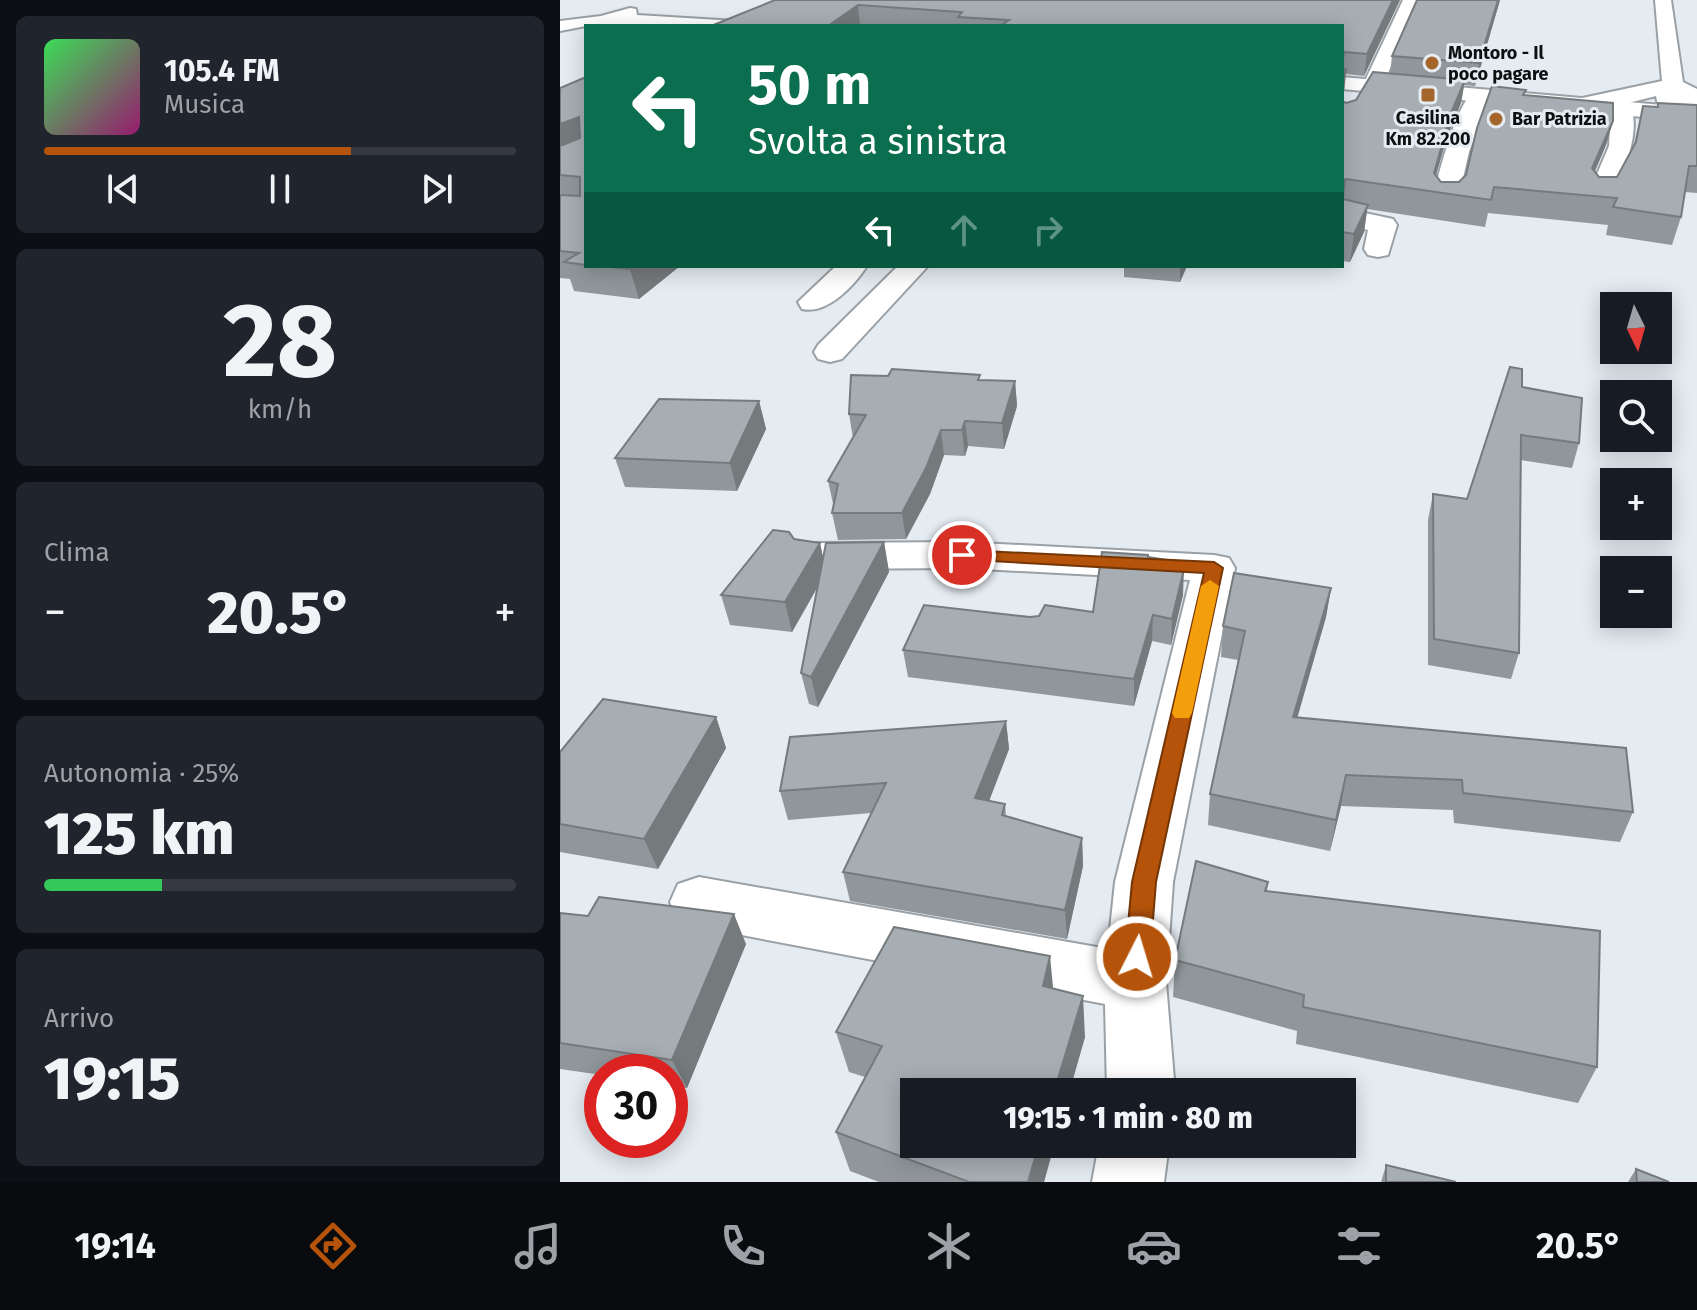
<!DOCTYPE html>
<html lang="it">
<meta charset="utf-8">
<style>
:root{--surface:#171b24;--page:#20242c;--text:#f1f3f6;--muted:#9ea1a6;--line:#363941;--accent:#b45309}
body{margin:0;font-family:"Fira Sans",sans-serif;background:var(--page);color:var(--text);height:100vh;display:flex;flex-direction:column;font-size:30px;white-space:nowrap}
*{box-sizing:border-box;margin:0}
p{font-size:26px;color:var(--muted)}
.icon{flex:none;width:44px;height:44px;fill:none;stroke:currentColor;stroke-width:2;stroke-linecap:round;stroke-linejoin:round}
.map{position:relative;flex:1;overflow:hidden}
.sheet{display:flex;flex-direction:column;gap:16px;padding:16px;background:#0d0f14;width:560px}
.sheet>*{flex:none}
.top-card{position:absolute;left:24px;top:24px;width:760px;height:244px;border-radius:0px;box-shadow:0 4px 20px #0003;background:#0b6e4f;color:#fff;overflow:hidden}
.needle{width:52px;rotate:175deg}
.buttons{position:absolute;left:1040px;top:292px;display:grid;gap:16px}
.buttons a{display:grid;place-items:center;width:72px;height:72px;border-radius:0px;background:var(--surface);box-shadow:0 4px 20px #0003;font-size:40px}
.speed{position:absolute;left:24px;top:1054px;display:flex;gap:16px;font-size:40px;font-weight:700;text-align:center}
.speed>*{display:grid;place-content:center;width:104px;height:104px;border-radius:50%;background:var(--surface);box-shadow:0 4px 20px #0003;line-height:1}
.speed .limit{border:12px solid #d22;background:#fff;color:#111}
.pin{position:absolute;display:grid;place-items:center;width:68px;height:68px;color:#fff;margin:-34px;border:4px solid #fff;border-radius:50%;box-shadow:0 2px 8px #0007}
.me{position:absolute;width:88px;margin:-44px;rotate:5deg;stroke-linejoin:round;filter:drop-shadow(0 0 6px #0008)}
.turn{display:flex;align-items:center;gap:28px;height:168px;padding:0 32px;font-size:36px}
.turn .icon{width:104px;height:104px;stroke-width:2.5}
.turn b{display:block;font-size:56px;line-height:68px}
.lanes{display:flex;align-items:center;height:76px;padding:0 32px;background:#0003;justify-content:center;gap:40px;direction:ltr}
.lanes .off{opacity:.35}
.big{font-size:60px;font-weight:800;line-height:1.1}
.sheet .card{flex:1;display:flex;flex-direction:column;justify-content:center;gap:12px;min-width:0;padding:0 28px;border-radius:12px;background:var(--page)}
.sheet .dial{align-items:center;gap:0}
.dial b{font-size:104px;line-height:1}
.song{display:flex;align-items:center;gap:24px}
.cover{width:96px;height:96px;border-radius:12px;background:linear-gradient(135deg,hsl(130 70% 55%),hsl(320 70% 35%))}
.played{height:8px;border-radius:4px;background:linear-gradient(90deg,var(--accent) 65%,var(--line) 65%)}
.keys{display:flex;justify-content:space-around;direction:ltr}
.heat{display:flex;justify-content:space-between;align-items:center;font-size:44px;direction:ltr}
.charge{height:12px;border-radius:6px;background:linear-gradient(90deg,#34c759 25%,var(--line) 0)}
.trip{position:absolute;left:340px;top:1078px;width:456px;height:80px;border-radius:0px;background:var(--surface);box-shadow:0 4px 20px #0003;font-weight:800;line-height:80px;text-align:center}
.menu{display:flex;height:128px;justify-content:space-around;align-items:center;background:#090b0e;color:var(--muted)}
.menu .icon{width:56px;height:56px}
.menu .active{color:var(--accent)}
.menu b{font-size:36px;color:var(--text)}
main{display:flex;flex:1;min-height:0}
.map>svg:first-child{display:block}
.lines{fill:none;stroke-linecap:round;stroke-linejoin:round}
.minor-casing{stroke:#9aa1a6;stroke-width:4}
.major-casing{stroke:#9aa1a6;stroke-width:4}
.minor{fill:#fff;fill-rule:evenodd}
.major{fill:#fff;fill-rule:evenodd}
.wall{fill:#90969a}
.shaded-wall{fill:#757a7d}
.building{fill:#a7aeb3;stroke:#757a7d;stroke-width:2}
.route{fill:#b45309;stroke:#753606;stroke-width:2}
.slow{fill:#f59e0b}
.poi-dot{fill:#a5662e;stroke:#e4ebf1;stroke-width:3}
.labels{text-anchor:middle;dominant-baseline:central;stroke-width:6;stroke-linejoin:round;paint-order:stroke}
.far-poi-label{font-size:18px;font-weight:bold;fill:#0d1011;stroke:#e4ebf1;text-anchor:start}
</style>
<main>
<section class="sheet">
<div class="card">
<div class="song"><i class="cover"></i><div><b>105.4 FM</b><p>Musica</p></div></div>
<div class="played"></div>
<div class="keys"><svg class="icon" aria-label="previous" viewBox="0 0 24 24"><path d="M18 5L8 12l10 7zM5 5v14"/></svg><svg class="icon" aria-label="pause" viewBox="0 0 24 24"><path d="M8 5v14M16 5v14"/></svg><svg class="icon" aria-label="next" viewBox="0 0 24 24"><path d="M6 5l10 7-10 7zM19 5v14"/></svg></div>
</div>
<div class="card dial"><b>28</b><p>km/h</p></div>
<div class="card"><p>Clima</p>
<div class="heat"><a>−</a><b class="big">20.5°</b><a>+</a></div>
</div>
<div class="card"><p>Autonomia · 25%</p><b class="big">125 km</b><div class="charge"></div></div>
<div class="card"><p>Arrivo</p><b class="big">19:15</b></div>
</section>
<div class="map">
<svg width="1137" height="1182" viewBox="0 0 1137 1182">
<rect width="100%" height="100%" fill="#e4ebf1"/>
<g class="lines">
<g class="minor-casing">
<path id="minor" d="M 843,0 L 859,0 L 823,85 L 820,89 L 806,89 L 803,85 Z
M 1095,0 L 1111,0 L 1123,82 L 1137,89 L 1137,112 C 1123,124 1114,119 1099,111 L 1096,96 L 1068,103 C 1084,122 1063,181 1050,200 L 1032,200 L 1028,195 L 1049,146 L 1051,107 L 1021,111 L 1010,105 L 1013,100 L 1102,81 Z
M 918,89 L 929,95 L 909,152 L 898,200 L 894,206 L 876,206 L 872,200 C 878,178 898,94 918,89 Z
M 782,208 L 833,219 L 837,225 L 828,255 L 818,257 L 808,255 L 804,249 L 808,230 L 782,224 Z
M 276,266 L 307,266 C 294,286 267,315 242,309 L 238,302 Z
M 338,266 L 368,266 L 282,359 L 270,362 L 258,359 L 254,352 L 258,345 Z
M 402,542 L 654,555 L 669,558 L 675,568 L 613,882 L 606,982 L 615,1092 L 547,1092 L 545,1004 L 139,927 L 118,920 L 110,902 L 118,884 L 139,877 L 548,949 L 555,882 L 630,580 L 402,568 L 257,569 L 242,565 L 236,556 L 242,547 L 257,543 Z
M 539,1144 L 609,1144 L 604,1182 L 532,1182 Z"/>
</g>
<g class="major-casing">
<path id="major" d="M 70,8 L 76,9 L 77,15 L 176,21 L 185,26 L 26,26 L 0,31 L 0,21 L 41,16 Z
M 782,77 L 1137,108 L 1137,122 L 782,89 Z"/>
</g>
<use href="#minor" class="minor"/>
<use href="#major" class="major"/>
</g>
<path class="wall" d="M 215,0 L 840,0 L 804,76 L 786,74 L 784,92 L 782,95 L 782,26 L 311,26 L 301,25 Z
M 940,0 L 915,86 L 904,85 L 901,103 L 887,137 L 876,176 L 881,182 L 899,182 L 906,175 L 966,90 L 964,95 L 1053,121 L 1046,145 L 1035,171 L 1039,177 L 1057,177 L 1073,148 L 1083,106 L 1097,107 L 1098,103 L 1137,105 L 1137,193 L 1125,192 L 1121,217 L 1112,245 L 1046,235 L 1048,225 L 928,213 L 925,227 L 807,209 L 804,232 L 790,262 L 782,261 L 782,101 L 786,103 L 796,100 L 830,74 L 832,56 Z
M 26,77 L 26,266 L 120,266 L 79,299 L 14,291 L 10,279 L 0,278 L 0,88 Z
M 564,266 L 627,266 L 620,282 L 564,277 Z
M 420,380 L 455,381 L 457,406 L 444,449 L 408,446 L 405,456 L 384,455 L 370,494 L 346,539 L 278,540 L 272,513 L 274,508 L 268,481 L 293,438 L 289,414 Z
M 962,387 L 1019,443 L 1012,468 L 961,460 L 959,653 L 951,679 L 868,665 L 868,520 L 873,494 L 907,499 Z
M 199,401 L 206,429 L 177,491 L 65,487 L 55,458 Z
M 234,539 L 260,543 L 263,558 L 324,542 L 329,572 L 258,707 L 249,704 L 241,673 L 257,588 L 232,632 L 170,625 L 161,595 Z
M 588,557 L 620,568 L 623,595 L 611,645 L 592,641 L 574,706 L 348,677 L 343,650 L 470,617 L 533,612 Z
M 771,588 L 766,617 L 737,717 L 1073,812 L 1060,842 L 894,823 L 893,810 L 781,806 L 770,851 L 648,825 L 650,794 L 678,660 L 661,657 L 663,626 Z
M 156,717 L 166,748 L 98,869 L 0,852 L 0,752 Z
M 446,721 L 449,749 L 429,801 L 445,804 L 446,816 L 522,838 L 523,866 L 507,939 L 290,901 L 283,872 L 311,813 L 228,820 L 220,791 Z
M 708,882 L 707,892 L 1037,1067 L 1018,1103 L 736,1044 L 737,1031 L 613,997 L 615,960 Z
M 0,913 L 186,944 L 127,1088 L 110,1086 L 110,1072 L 42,1072 L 42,1075 L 0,1069 Z
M 493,988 L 525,1037 L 484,1182 L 319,1182 L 290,1171 L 276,1132 L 305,1077 L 289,1072 L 276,1032 Z
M 826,1165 L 896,1182 L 821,1182 Z
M 1076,1169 L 1109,1182 L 1068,1182 Z"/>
<path class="shaded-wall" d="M 833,0 L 840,0 L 804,76 L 807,54 Z
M 938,0 L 940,0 L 915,86 L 919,63 Z
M 298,5 L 300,26 L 268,26 Z
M 785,52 L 782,74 L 782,55 Z
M 786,70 L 784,92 L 782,95 L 782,77 Z
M 905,80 L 901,103 L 887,137 L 871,191 L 874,173 L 891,113 Z
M 19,117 L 26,139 L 0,152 L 0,124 Z
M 1053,121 L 1046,145 L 1025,194 L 1032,168 Z
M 786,179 L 783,205 L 782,181 Z
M 808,205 L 804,232 L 790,262 L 794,234 Z
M 74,266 L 120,266 L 79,299 L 70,269 Z
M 620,266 L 627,266 L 620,282 Z
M 455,381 L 457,406 L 444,449 L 442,423 Z
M 199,401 L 206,429 L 177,491 L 170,463 Z
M 405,421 L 408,446 L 405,456 L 402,430 Z
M 381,430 L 384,455 L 370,494 L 346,539 L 342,513 Z
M 324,542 L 329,572 L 258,707 L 251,677 Z
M 260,543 L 266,572 L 232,632 L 225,602 Z
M 624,569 L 623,595 L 611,645 L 612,619 Z
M 771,588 L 766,617 L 729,747 L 733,717 Z
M 593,615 L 592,641 L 574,706 L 574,679 Z
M 156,717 L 166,748 L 98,869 L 84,839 Z
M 446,721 L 449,749 L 419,827 L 415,798 Z
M 786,775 L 781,806 L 770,851 L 776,820 Z
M 522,838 L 523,866 L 507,939 L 505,910 Z
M 174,914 L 186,944 L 127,1088 L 112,1060 Z
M 490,956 L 494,997 L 483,986 Z
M 523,996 L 525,1037 L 509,1092 L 494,1092 Z
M 479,1144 L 494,1144 L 484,1182 L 468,1182 Z"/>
<path class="building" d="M 215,0 L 833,0 L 807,54 L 785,52 L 782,55 L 782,26 L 440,26 L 449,20 L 398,17 L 402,12 L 298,5 L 268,26 L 151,26 Z
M 857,0 L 938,0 L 919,63 L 832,56 Z
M 782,67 L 786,70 L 782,77 Z
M 813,72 L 905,80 L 891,113 L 874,173 L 881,182 L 899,182 L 906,175 L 917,128 L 932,86 L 966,90 L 963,95 L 1053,103 L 1053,121 L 1032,168 L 1039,177 L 1057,177 L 1076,142 L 1083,106 L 1098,107 L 1098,103 L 1137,105 L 1137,166 L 1129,166 L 1121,217 L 1053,207 L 1057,198 L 934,187 L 931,200 L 786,179 L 782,181 L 783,199 L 808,205 L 794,234 L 782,232 L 782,101 L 786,103 L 796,100 Z
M 26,77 L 26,265 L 4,262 L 19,253 L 0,251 L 0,195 L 20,196 L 20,177 L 0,175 L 0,146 L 20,138 L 19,117 L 0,124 L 0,88 Z
M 39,266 L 74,266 L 70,269 Z
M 950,367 L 962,369 L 962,387 L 1022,398 L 1019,443 L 961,435 L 959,653 L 874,639 L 873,494 L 907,499 Z
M 332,369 L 420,375 L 418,380 L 455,381 L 442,423 L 405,421 L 402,430 L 381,430 L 366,468 L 342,513 L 272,513 L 278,484 L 268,481 L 306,415 L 289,414 L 291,375 L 328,376 Z
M 99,399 L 199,401 L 170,463 L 55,458 Z
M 213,530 L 229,532 L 234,539 L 260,543 L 225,602 L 161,595 Z
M 324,542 L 251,677 L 241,673 L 266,543 Z
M 542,552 L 588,555 L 588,557 L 620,562 L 619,568 L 624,569 L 612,619 L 593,615 L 574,679 L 343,650 L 364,605 L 470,617 L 479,616 L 485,605 L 533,612 Z
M 674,573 L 771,588 L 733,717 L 1066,748 L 1073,812 L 903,793 L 902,780 L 786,775 L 776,820 L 650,794 L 685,631 L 663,626 Z
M 43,699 L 156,717 L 84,839 L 0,824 L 0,752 Z
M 446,721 L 415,798 L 445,804 L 442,815 L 522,838 L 505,910 L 283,872 L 326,783 L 220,791 L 230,737 Z
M 636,861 L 708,882 L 705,891 L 1040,931 L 1037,1067 L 743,1007 L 744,995 L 615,960 Z
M 39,897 L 174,914 L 112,1060 L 0,1043 L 0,913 L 28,916 Z
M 334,927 L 490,956 L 483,986 L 523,996 L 494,1092 L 354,1092 L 354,1144 L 479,1144 L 468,1182 L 409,1182 L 276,1132 L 322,1046 L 276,1032 Z
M 826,1165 L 896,1182 L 826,1182 Z
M 1076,1169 L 1109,1182 L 1077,1182 Z"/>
<path class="route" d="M 402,550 L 654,562 L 663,568 L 596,882 L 590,957 L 586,965 L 577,968 L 568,965 L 565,957 L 572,882 L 644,573 L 396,559 L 394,555 Z"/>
<path class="slow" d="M 650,580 L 659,586 L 632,713 L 629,718 L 615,718 L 612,713 L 641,586 Z"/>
<g class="poi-dot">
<circle cx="872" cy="63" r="8"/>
<rect x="860" y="87" width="16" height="16" rx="4"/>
<circle cx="936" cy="119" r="8"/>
</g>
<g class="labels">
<g class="far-poi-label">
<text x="888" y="53">Montoro - Il<tspan x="888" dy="21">poco pagare</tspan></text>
<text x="868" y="118" text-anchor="middle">Casilina<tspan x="868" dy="21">Km 82.200</tspan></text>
<text x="952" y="119">Bar Patrizia</text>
</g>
</g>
</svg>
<div class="buttons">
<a><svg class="needle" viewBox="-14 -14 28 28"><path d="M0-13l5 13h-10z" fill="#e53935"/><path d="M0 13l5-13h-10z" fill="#9ea1a6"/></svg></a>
<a><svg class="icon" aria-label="search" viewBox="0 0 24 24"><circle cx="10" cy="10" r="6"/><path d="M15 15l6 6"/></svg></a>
<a>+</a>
<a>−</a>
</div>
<div class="speed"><div class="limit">30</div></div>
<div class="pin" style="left:402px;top:555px;background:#d93025"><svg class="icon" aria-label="arrive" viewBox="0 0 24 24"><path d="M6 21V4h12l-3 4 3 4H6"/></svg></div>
<svg class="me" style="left:577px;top:957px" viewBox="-20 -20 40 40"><circle r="17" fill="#b45309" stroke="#fff" stroke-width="3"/><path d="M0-11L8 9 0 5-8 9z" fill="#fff"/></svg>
<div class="trip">19:15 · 1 min · 80 m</div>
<div class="top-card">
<div class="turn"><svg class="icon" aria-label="left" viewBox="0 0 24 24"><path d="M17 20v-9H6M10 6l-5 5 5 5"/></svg><div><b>50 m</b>Svolta a sinistra</div></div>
<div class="lanes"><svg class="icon" aria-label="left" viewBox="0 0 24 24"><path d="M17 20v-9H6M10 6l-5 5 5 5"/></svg><svg class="icon off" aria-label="ahead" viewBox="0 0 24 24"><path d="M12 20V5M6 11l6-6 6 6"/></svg><svg class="icon off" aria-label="right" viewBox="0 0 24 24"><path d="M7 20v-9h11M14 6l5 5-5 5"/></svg></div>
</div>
</div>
</main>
<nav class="menu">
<b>19:14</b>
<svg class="icon active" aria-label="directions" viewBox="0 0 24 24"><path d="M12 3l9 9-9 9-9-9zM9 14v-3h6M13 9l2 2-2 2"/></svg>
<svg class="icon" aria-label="music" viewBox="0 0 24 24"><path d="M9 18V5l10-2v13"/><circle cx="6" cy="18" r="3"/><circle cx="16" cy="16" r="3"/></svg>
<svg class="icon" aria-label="phone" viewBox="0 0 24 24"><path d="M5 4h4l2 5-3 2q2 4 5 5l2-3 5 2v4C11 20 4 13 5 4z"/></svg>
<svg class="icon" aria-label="climate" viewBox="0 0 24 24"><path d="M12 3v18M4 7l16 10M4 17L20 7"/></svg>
<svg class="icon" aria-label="car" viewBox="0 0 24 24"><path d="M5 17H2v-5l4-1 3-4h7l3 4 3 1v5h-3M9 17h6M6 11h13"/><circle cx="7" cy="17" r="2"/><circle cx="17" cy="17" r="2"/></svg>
<svg class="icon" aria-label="filters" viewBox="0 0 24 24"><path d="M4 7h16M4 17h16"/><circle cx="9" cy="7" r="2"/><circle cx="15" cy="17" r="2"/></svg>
<b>20.5°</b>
</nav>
